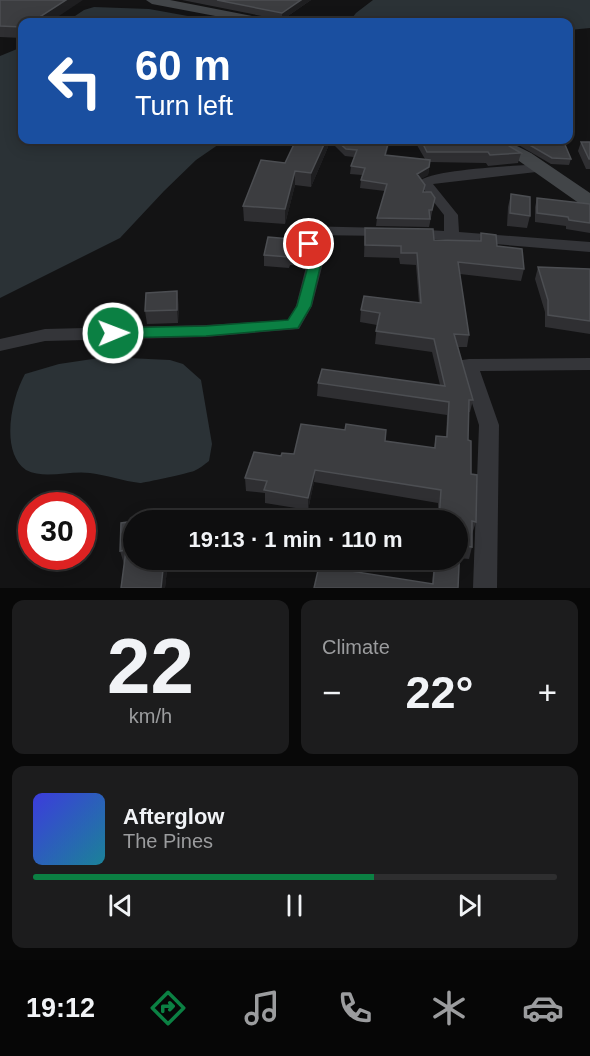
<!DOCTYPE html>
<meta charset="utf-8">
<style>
:root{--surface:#0e0e0f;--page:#1c1c1d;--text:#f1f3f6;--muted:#9b9c9e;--line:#2e2e2f;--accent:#0b8043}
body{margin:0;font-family:Arial,sans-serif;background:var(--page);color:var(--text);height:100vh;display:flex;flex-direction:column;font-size:22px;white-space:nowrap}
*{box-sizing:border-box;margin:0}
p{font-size:20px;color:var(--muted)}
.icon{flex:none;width:33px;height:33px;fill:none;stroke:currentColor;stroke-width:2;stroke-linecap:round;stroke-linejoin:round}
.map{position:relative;height:588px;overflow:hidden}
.sheet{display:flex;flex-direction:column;gap:12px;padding:12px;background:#080808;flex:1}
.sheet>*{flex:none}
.banner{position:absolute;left:18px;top:18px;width:555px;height:126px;border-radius:12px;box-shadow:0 3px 15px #0003,0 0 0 2px var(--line);background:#1a4fa0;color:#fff;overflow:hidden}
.speed{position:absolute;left:18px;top:492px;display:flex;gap:12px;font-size:30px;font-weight:700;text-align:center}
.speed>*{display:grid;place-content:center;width:78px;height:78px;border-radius:50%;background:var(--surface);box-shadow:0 3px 15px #0003,0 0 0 2px var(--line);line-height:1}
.speed .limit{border:9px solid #d22;background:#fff;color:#111}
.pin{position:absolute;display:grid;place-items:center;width:51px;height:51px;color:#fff;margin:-26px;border:3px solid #fff;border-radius:50%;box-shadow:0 2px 6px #0007}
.me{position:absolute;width:66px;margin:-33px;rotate:89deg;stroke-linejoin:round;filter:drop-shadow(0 0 4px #0008)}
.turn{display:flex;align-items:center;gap:21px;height:126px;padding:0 18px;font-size:27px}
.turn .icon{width:78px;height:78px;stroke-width:2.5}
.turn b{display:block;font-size:42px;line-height:51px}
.big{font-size:45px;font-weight:700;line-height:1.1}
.sheet .tile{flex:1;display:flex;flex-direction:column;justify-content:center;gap:9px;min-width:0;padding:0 21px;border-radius:12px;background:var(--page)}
.sheet .dial{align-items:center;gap:0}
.dial b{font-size:78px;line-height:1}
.song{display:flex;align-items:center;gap:18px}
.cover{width:72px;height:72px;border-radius:9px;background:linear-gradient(135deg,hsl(240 70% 55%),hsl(190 70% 35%))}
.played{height:6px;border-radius:3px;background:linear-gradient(90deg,var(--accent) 65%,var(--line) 65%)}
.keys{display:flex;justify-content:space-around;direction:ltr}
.heat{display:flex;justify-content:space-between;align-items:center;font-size:33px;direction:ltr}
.sheet .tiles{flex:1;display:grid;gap:12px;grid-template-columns:1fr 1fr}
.tile:last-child{grid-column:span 2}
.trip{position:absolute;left:123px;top:510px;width:345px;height:60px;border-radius:30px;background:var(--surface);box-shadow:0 3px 15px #0003,0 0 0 2px var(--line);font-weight:700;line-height:60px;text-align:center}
.tab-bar{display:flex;height:96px;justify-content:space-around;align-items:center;background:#060606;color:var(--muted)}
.tab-bar .icon{width:42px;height:42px}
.tab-bar .on{color:var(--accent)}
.tab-bar b{font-size:27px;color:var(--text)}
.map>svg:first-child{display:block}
.water{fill:#2b3236}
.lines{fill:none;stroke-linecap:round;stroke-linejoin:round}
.minor{fill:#343539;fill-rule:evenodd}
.secondary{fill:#424548;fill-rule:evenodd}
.wall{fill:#2f2f32}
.shaded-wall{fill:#1e1e20}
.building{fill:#3c3d40;stroke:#4c4e52;stroke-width:1.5}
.route{fill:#0b8043;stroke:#07532c;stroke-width:1.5}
</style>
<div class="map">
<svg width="590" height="588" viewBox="0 0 590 588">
<rect width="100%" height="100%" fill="#131314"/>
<path class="water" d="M 373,0 L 590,0 L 590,28 L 569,30 L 568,22 L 349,22 L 356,13 Z
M 94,7 L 149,9 L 221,22 L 66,22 L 84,10 Z
M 22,47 L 22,140 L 225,140 L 196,160 L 164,191 L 120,238 L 0,298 L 0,56 Z
M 106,357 L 170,360 L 183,364 L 201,380 L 212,444 L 209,461 C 205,464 199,469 194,471 C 189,473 144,483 140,483 C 123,481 107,475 90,473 C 70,470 45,480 26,470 C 0,452 11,399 25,374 L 59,364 Z"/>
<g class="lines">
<path class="minor" d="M 540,164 L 545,165 L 547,168 L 545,171 L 433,184 L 458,215 L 459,232 L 590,242 L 590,252 L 411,237 L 404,233 L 411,229 L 444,231 L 444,215 L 418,182 C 431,169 518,166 540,164 Z
M 301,226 L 386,228 L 393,232 L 386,236 L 311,235 L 324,259 L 312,306 L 299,329 L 206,337 L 45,341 L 0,351 L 0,339 L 45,329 L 206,325 L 288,320 L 296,306 L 308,259 L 294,230 Z
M 590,358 L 590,370 L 480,371 L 499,425 L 497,588 L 473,588 L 479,425 L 460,365 L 462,360 L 469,359 Z"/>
<path class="secondary" d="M 146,0 L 170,0 L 263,18 L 269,22 L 247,22 L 152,4 Z
M 485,140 L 505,140 L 531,153 L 590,193 L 590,208 L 583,206 L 519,161 Z"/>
</g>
<path class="wall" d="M 0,0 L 22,22 L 22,38 L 0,37 Z
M 182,0 L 311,0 L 282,20 Z
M 296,140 L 390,140 L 386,155 L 425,159 L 414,140 L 499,140 L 521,153 L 518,163 L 488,166 L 486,163 L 430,162 L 428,175 L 420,179 L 425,185 L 424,192 L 435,198 L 429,227 L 376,226 L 377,218 L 385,191 L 360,188 L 361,180 L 362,175 L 350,174 L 351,166 L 354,157 L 345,156 L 329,140 L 328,147 L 311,187 L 295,185 L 285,224 L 244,221 L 243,206 L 285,163 Z
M 510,140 L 563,140 L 571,159 L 569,165 L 551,164 Z
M 581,142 L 590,142 L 590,169 L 586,169 L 578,151 Z
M 511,194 L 530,216 L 527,228 L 507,226 L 508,207 Z
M 537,198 L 590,204 L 590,233 L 566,229 L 566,226 L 535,222 L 535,207 Z
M 365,228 L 434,240 L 479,241 L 481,233 L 524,269 L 521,281 L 460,274 L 469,335 L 467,347 L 458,347 L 473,400 L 470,412 L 468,412 L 468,440 L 476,522 L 472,534 L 472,547 L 469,559 L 459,558 L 458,588 L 432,584 L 434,560 L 458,560 L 438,520 L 438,503 L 314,482 L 308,510 L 265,503 L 265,493 L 246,491 L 245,478 L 281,456 L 385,441 L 434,448 L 436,436 L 446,437 L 447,415 L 317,396 L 318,383 L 440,385 L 432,352 L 375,344 L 377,325 L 360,322 L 361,310 L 419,303 L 416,265 L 400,264 L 399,258 L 364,257 Z
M 306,248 L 306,259 L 304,266 L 290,265 L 289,268 L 264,266 L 264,255 Z
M 538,267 L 590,269 L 590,334 L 545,327 L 545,312 L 535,279 Z
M 179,304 L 178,323 L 147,324 L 145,311 Z
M 121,523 L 134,560 L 168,560 L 165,588 L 124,564 L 120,551 Z"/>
<path class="shaded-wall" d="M 66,0 L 83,0 L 50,22 L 32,22 Z
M 301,0 L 311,0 L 282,20 L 282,13 Z
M 326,140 L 329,140 L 328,147 L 311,187 L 311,173 Z
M 389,140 L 390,140 L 390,143 L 384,162 L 385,155 Z
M 430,160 L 428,175 L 416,182 L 417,174 Z
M 295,171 L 295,185 L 285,224 L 285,209 Z
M 306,248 L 306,259 L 304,266 L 304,255 Z
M 177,291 L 179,304 L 178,323 L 177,310 Z
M 315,470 L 314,482 L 308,510 L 308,498 Z
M 164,560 L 168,560 L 165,588 L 161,588 Z"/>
<path class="building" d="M 0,0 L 66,0 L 32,22 L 22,22 L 22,27 L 0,26 Z
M 217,0 L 301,0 L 282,13 Z
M 296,140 L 326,140 L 311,173 L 295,171 L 285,209 L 243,206 L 261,160 L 285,163 Z
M 336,140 L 389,140 L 385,155 L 430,160 L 429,167 L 417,174 L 425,185 L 423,192 L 431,192 L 435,198 L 432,210 L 429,210 L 430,219 L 377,218 L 387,184 L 361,180 L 365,168 L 351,166 L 357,150 L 346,149 Z
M 421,140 L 499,140 L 521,153 L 490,155 L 488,152 L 427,152 Z
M 521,140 L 563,140 L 571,159 L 552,158 Z
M 581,142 L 590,142 L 590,159 L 589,159 Z
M 511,194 L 530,197 L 530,216 L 510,213 Z
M 537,198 L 590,204 L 590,223 L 569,220 L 568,217 L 537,213 Z
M 365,228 L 433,229 L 434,240 L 481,241 L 481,233 L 496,235 L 497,246 L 522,249 L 524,269 L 458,262 L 469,335 L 454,334 L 473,400 L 469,400 L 468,440 L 471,441 L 471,474 L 477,475 L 476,522 L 472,521 L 472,547 L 460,545 L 458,588 L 314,588 L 319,566 L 433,584 L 435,560 L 458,560 L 458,520 L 439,520 L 441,490 L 315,470 L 308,498 L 264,490 L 267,481 L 245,478 L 254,452 L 281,456 L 282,453 L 294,454 L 301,424 L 345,430 L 346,424 L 386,430 L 385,441 L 435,448 L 436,436 L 447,437 L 449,402 L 318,383 L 322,369 L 445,386 L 434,339 L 376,331 L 380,313 L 361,310 L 364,296 L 421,303 L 417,253 L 401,253 L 401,246 L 365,245 Z
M 268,237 L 302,240 L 306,248 L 304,255 L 290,254 L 289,257 L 264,255 Z
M 538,267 L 590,269 L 590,321 L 548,315 L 548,300 Z
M 177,291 L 177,310 L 145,311 L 146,293 Z
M 178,515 L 178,520 L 137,520 Z
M 425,518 L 438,520 L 425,520 Z
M 134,521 L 134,560 L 164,560 L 161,588 L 121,588 L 126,550 L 120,551 L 121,523 Z"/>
<path class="route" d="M 309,241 L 313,242 L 322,259 L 311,306 L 298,328 L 206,336 L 113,338 L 106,333 L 113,328 L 206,326 L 288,320 L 297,306 L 310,259 L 302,244 Z"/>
</svg>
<div class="speed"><div class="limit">30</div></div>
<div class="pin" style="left:309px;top:244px;background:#d93025"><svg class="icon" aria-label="arrive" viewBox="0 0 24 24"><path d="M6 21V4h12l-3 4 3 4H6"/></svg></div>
<svg class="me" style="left:113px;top:333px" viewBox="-20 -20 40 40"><circle r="17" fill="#0b8043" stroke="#fff" stroke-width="3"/><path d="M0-11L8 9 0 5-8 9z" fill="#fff"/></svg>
<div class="trip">19:13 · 1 min · 110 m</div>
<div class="banner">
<div class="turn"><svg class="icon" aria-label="left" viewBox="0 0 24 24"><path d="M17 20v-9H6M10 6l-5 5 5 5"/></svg><div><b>60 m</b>Turn left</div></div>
</div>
</div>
<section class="sheet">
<div class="tiles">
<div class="tile dial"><b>22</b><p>km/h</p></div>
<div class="tile"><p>Climate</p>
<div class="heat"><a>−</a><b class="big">22°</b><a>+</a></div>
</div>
<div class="tile">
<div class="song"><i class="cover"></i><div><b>Afterglow</b><p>The Pines</p></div></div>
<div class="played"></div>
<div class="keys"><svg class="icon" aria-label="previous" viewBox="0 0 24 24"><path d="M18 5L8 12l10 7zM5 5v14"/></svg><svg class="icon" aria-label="pause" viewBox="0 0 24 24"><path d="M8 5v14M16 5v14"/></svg><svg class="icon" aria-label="next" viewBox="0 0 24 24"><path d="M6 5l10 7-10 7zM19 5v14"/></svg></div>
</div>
</div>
</section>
<nav class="tab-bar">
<b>19:12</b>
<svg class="icon on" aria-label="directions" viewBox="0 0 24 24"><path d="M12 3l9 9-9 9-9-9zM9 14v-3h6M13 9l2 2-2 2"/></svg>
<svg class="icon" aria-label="music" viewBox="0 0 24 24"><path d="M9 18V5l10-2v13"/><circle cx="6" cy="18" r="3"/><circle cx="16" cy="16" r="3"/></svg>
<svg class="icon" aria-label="phone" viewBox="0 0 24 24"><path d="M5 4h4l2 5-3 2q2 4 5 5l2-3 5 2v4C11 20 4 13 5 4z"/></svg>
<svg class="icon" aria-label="climate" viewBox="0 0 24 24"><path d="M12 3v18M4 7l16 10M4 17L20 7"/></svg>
<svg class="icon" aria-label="car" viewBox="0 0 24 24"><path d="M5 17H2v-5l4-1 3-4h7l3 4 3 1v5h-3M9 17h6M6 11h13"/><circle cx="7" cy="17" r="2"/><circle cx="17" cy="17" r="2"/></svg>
</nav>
